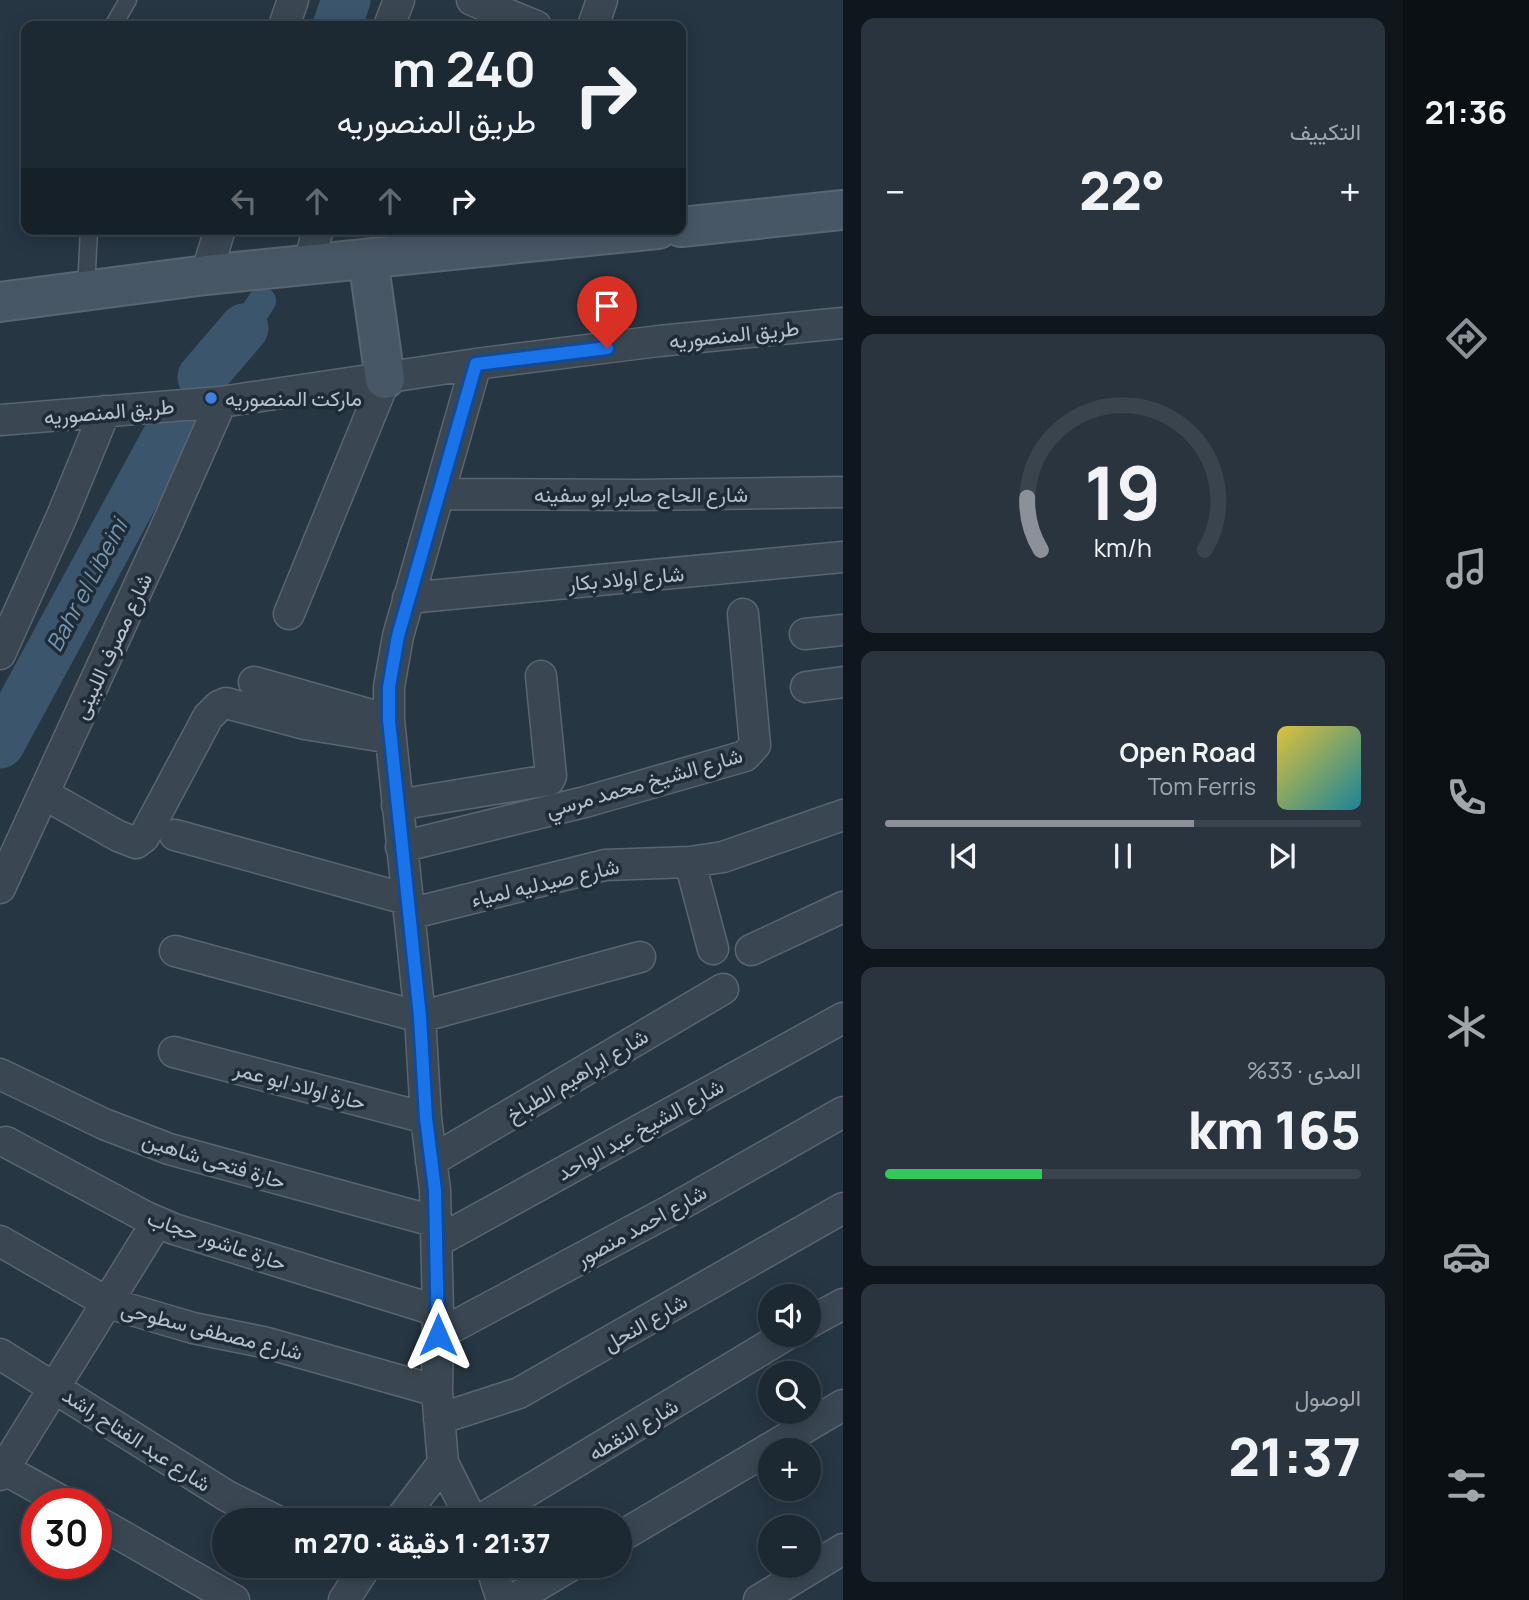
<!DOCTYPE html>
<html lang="ar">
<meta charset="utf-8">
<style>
:root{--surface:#1c2832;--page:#29343e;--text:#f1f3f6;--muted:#a0a6ac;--line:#3a444d;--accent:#8c9099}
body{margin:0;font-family:Manrope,Vazirmatn,sans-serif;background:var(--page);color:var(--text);direction:rtl;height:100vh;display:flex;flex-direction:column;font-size:26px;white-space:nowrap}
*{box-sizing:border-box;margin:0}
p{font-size:23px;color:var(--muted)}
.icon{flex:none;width:38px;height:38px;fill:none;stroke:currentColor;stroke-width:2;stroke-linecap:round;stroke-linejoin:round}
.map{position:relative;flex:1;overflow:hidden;direction:ltr}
.side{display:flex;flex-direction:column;gap:18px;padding:18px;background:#0f161c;width:560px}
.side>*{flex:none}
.guide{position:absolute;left:21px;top:21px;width:665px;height:214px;border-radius:14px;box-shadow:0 4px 18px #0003,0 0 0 2px var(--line);direction:rtl;background:#1c2832;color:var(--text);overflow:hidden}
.buttons{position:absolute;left:758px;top:1284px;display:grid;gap:14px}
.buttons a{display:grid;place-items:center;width:63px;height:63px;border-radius:50%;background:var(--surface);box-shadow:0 4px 18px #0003,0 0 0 2px var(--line);font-size:35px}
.speed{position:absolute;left:21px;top:1488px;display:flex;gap:14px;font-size:35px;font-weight:700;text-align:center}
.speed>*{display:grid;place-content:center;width:91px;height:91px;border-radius:50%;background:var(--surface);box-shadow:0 4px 18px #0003,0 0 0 2px var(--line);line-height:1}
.speed .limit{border:10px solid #d22;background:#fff;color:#111}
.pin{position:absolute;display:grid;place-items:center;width:60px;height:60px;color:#fff;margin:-72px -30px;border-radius:50% 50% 50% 0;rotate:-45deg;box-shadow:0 0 7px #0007}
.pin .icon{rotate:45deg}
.me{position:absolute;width:77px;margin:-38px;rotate:0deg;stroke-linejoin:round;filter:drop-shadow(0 0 5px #0008)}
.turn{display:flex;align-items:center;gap:24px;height:147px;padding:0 35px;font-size:32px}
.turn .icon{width:91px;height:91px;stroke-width:2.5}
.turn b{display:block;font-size:49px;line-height:60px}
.lanes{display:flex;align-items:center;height:66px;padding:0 35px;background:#0003;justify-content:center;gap:35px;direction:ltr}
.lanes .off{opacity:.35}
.big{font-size:52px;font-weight:800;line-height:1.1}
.side .card{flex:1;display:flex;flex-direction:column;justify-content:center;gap:10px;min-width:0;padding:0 24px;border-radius:14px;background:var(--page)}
.side .dial{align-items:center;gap:0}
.dial svg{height:182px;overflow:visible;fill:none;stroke:var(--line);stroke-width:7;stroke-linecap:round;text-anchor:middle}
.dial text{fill:var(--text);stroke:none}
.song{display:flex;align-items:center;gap:21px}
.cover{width:84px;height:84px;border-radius:10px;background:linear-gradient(135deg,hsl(50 70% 55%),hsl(190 70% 35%))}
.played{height:7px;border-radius:4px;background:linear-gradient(90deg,var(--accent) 65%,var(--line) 65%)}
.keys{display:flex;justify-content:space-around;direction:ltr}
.heat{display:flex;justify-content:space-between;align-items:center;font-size:38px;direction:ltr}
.charge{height:10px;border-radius:5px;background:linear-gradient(90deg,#34c759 33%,var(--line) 0)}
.trip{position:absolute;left:212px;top:1508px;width:420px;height:70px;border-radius:35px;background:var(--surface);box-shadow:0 4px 18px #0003,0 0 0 2px var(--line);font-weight:800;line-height:70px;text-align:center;direction:rtl}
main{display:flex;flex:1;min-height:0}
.tabs{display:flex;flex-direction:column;width:126px;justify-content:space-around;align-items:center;background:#0b1014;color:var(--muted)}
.tabs .icon{width:49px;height:49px}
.tabs .active{color:var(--accent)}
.tabs b{font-size:32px;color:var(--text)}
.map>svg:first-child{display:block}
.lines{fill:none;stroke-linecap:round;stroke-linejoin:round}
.canal{stroke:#3b566c;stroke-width:28}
.river{stroke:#3b566c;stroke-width:49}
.service-casing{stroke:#596570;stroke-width:19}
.minor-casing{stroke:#596570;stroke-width:33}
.secondary-casing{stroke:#596570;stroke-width:42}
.service{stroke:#3a4753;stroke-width:16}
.minor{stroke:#3a4753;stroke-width:30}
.secondary{stroke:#485766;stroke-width:38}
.route-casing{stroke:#114b97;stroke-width:18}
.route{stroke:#1a73e8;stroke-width:12}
.shop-dot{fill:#3f7fe0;stroke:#1f2c38;stroke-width:2.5}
.labels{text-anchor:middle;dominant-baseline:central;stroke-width:7;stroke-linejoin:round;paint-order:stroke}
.street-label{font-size:21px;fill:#b8c2cd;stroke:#1f2c38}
.poi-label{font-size:21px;fill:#b8c2cd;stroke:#1f2c38;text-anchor:start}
.water-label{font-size:23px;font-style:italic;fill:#7796b0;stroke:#1f2c38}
</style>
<main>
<nav class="tabs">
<b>21:36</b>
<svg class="icon active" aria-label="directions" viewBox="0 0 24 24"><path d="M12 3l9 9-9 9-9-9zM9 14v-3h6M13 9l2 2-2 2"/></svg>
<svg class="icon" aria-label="music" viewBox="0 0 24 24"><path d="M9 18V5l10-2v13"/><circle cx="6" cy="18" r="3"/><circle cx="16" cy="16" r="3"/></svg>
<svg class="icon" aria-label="phone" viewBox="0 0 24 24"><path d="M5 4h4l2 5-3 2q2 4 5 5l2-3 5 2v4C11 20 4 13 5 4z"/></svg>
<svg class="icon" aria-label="climate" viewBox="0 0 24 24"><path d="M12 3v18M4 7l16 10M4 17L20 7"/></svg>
<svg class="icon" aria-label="car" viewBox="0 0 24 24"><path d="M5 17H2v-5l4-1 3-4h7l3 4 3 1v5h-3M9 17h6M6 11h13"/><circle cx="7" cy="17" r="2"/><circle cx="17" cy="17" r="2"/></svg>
<svg class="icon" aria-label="filters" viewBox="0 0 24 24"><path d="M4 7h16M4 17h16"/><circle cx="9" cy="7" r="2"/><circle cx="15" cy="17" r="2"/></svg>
</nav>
<section class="side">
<div class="card"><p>التكييف</p>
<div class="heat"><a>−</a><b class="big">22°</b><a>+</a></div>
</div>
<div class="card dial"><svg viewBox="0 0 100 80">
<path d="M14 69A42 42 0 1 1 86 69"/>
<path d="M14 69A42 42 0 0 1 8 46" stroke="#8c9099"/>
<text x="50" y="56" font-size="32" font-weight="700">19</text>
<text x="50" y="72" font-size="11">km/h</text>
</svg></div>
<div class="card">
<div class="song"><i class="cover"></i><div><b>Open Road</b><p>Tom Ferris</p></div></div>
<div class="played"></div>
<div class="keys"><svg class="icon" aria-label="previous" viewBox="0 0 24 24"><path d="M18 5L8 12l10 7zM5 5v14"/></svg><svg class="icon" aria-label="pause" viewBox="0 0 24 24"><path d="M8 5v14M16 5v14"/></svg><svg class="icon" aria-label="next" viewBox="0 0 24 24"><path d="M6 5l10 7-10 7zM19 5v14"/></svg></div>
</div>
<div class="card"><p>المدى · 33%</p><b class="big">165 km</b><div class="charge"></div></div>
<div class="card"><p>الوصول</p><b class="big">21:37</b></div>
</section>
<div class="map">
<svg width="843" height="1600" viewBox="0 0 843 1600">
<rect width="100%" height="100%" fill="#263643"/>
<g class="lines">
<path class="canal" d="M 244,328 L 262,301"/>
<path class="river" d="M 337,26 L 346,0
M 202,377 L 244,328
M 0,744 L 172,427"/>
<g class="service-casing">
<path id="service" d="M 113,26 L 128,0
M 86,290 L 89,229"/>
</g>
<g class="minor-casing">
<path id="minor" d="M 472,0 L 536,26
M 284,26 L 293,0
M 389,26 L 399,0
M 593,26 L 602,0
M 309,264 L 318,229
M 206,275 L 220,229
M 0,420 L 221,402 L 476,364 L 659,341 L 843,323
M 440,494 L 638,495 L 843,492
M 408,598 L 843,557
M 289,614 L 385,379
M 805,634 L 843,630
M 0,654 L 62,516 L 105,411
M 254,682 L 389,720
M 806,687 L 843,682
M 44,794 L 118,836 L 136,843 L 144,837 L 208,717 L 219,706 L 226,703 L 305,724 L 391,738
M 397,805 L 549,780 L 551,776 L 541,676
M 175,835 L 406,899
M 401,847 L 585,802 L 745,756 L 755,745 L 743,614
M 690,862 L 713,949
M 0,888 L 165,529 L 221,402
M 409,914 L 605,865 L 690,862 L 723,857 L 843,815
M 751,950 L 843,907
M 175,951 L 420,1017 L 640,957
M 174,1052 L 426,1118
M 0,1074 L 104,1124 L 169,1149 L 437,1222
M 6,1142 L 146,1217 L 174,1229 L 438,1311
M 431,1161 L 723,989
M 0,1241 L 108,1303 L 193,1328 L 263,1342 L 437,1391
M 438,1241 L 843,1018
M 808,1323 L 843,1304
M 438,1335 L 671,1210 L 843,1112
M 0,1354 L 227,1496 L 277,1521
M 439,1419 L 519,1393 L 843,1208
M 0,1467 L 65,1503
M 0,1475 L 157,1222
M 96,1521 L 234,1600
M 399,1521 L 443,1463
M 472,1521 L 443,1463 L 437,1391 L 438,1311 L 435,1190 L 426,1118 L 420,1017 L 389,720 L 389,687 L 398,636 L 476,364
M 478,1521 L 786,1335
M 620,1537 L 843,1405
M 491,1566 L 502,1600
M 344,1600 L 366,1566
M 513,1600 L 570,1566
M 759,1600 L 843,1549"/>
</g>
<g class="secondary-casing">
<path id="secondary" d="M 681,227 L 843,210
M 368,259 L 385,379
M 0,302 L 206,275 L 658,229"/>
</g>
<use href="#service" class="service"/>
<use href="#minor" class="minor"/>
<use href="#secondary" class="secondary"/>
</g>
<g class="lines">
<g class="route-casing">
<path id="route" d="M 438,1335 L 435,1190 L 426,1118 L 420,1017 L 389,720 L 389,687 L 398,636 L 476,364 L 607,348"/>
</g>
<use href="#route" class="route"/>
</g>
<circle class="shop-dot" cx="211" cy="398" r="7"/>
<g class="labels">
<g class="street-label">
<text transform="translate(734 334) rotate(-6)">طريق المنصوريه</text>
<text transform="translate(109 411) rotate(-5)">طريق المنصوريه</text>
<text x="641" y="494">شارع الحاج صابر ابو سفينه</text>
<text transform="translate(626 578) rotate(-5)">شارع اولاد بكار</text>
<text transform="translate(112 646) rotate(-65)">شارع مصرف اللبينى</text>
<text transform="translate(644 782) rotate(-16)">شارع الشيخ محمد مرسي</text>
<text transform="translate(545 882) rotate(-13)">شارع صيدليه لمياء</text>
<text transform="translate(577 1075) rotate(-31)">شارع ابراهيم الطباخ</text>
<text transform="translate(300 1085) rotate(15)">حارة اولاد ابو عمر</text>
<text transform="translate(640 1129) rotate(-29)">شارع الشيخ عبد الواحد</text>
<text transform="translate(214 1160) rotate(17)">حارة فتحى شاهين</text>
<text transform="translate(641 1225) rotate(-29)">شارع احمد منصور</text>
<text transform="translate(217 1240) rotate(19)">حارة عاشور حجاب</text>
<text transform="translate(645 1322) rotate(-30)">شارع النحل</text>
<text transform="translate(212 1330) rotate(14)">شارع مصطفى سطوحى</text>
<text transform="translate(633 1429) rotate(-31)">شارع النقطه</text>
<text transform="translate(137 1439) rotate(33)">شارع عبد الفتاح راشد</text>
</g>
<g class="poi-label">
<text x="225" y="398">ماركت المنصوريه</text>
</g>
<g class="water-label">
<text transform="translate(86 585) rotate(-62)">Bahr el Libeini</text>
</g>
</g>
</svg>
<div class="buttons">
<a><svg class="icon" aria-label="sound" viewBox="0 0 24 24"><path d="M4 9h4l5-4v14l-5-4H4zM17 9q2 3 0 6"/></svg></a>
<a><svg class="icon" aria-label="search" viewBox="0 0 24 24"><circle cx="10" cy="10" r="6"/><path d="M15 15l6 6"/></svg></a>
<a>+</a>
<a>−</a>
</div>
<div class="speed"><div class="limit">30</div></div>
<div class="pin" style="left:607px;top:348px;background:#d93025"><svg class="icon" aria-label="arrive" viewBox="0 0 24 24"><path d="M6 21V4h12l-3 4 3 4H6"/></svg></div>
<svg class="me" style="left:438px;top:1335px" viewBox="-20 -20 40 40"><path d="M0-17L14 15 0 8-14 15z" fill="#1a73e8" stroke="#fff" stroke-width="4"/></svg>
<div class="trip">21:37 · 1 دقيقة · 270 m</div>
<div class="guide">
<div class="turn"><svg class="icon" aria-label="right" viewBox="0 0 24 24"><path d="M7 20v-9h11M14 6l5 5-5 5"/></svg><div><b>240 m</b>طريق المنصوريه</div></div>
<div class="lanes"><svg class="icon off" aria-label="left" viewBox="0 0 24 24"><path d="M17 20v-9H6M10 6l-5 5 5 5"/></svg><svg class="icon off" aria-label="ahead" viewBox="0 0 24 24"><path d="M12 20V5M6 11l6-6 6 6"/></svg><svg class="icon off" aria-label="ahead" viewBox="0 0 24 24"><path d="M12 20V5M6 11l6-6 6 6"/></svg><svg class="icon" aria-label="right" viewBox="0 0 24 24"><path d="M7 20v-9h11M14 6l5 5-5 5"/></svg></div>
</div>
</div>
</main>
